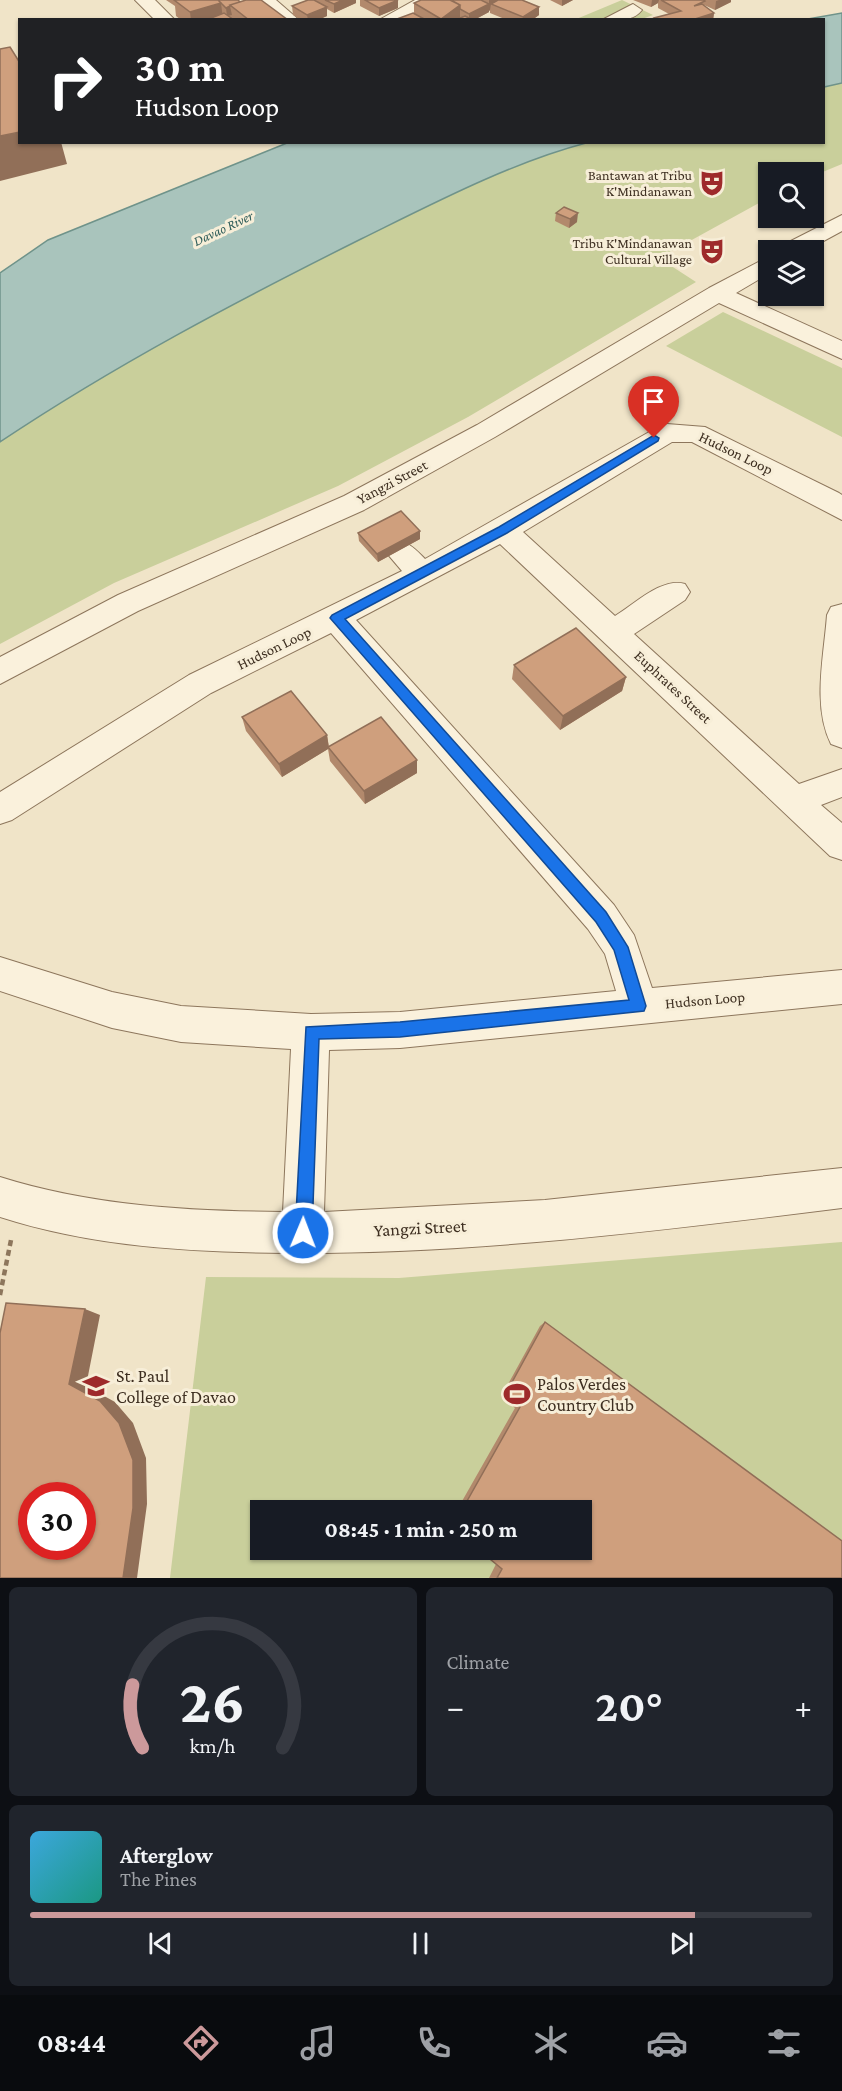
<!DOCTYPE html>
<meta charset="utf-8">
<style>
:root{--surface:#171b24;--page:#20242c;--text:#f1f3f6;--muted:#9ea1a6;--line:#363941;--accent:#cc999b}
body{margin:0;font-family:"Crimson Pro",serif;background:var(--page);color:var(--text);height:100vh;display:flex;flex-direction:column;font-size:22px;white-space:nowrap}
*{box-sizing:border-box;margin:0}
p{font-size:20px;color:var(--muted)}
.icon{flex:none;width:33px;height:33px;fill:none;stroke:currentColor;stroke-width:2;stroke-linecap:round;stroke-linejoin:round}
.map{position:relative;height:1578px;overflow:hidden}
.details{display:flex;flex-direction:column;gap:9px;padding:9px;background:#0d0f14;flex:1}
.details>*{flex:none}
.hud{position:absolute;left:18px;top:18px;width:807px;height:126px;border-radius:0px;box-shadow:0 2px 4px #0004;background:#202124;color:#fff;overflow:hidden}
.fabs{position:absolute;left:758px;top:162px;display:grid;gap:12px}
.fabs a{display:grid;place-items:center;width:66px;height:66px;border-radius:0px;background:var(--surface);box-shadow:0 2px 4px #0004;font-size:30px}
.speed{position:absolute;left:18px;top:1482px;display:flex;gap:12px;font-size:30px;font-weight:700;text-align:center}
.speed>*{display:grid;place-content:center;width:78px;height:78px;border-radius:50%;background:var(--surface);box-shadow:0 2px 4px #0004;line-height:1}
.speed .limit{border:9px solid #d22;background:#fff;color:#111}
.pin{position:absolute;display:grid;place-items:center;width:51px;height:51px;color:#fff;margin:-62px -26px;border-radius:50% 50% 50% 0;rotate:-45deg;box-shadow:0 0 6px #0007}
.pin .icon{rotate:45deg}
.me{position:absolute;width:66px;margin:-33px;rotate:1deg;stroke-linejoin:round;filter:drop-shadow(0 0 4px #0008)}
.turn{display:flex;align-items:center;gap:21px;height:126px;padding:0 18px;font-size:27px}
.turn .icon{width:78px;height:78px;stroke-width:2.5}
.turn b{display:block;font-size:42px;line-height:51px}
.big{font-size:45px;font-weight:700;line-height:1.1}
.details .card{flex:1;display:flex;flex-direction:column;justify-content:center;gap:9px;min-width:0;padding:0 21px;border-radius:9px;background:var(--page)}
.details .dial{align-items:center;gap:0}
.dial svg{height:156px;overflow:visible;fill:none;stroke:var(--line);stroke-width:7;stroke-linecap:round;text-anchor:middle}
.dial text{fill:var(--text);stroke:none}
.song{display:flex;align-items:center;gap:18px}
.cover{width:72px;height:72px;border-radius:9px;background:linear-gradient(135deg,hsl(200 70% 55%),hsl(170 70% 35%))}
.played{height:6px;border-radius:3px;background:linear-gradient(90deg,var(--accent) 85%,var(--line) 85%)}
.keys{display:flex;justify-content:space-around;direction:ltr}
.heat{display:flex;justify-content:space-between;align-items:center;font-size:33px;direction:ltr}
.details .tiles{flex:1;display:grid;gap:9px;grid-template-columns:1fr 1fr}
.card:last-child{grid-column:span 2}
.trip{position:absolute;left:250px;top:1500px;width:342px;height:60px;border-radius:0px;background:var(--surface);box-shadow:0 2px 4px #0004;font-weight:700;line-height:60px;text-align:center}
.dock{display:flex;height:96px;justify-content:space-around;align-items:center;background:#090b0e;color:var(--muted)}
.dock .icon{width:42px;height:42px}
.dock .on{color:var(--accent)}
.dock b{font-size:27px;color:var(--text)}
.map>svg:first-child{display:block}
.green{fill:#c9cf9b;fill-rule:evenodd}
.water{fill:#a9c4bc;stroke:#6f938a;stroke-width:1.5}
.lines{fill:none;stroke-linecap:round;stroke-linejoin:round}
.minor-casing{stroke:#8d765c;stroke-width:2}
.path{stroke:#8d765c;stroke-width:4.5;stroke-dasharray:6 4;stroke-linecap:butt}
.minor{fill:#faf1dc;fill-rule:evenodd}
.wall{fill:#b2896c}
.shaded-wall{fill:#916f58}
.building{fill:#cf9f7d;stroke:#916f58;stroke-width:1.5;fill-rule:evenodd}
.route{fill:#1a73e8;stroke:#114b97;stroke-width:1.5}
.labels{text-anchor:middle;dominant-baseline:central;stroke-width:6;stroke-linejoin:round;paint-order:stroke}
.far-poi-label{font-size:14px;fill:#3d2e20;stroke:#f7eed8;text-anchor:end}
.far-water-label{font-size:14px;font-style:italic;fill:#2f5d5a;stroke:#f7eed8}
.street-label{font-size:15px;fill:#3d2e20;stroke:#f7eed8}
.near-street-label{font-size:18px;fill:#3d2e20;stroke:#f7eed8}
.near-poi-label{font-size:18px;fill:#3d2e20;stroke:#f7eed8;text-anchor:start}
</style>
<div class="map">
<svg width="842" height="1578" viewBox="0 0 842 1578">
<rect width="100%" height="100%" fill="#f0e4c8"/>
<path class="green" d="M 622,0 L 653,15 L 642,19 L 574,20 Z
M 842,83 L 842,164 L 813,176 L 813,172 L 768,172 L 768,198 L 659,258 L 696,282 L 468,417 L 338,486 L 114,583 L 0,644 L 0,442 C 115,365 237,301 361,239 C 432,204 510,163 586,142 L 824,142 L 824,87 Z
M 723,312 L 842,368 L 842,437 L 666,346 Z
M 842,1242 L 842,1578 L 170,1578 L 206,1277 L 399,1278 ZM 261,1510 L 582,1510 L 582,1550 L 261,1550 Z"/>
<path class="water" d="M 842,13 L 842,83 L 824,87 L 824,20 L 808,19 Z
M 287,143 L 586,143 C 510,163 432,204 361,239 C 237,301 115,365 0,442 L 0,273 L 48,240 Z"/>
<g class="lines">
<g class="minor-casing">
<path id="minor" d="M 135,0 L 155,0 L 175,20 L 155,20 Z
M 256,0 L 276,0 L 299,20 L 278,20 Z
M 415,0 L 438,0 L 404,20 L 379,20 Z
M 633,4 L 642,10 C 633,22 616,20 602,20 Z
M 842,215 L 842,231 L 807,250 L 780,250 L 783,245 Z
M 768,257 L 768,274 L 736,293 L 842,341 L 842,359 L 719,303 L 495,437 L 364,510 L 138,611 L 0,684 L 0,657 L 118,595 L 344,496 L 477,425 L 709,288 Z
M 667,424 L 705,427 L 839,493 L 842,495 L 842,520 L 692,442 L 672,442 L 523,532 L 615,616 C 635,604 662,577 685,584 L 690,592 L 685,600 L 634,634 L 799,784 L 842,769 L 842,797 L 821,805 L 842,823 L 842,860 L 830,856 L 500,544 L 356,620 L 614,905 L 634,935 L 652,988 L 842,970 L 842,1004 L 400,1048 L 329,1050 L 324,1212 L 545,1200 L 842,1168 L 842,1208 C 658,1231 472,1254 287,1253 C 189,1252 93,1247 0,1217 L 0,1177 C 92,1206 187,1211 283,1212 L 291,1049 L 181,1042 L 112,1028 L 0,991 L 0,957 L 112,992 L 181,1006 L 311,1014 L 400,1012 L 616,991 L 605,954 L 588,929 L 331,633 L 211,693 L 12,820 L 0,824 L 0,792 L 189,675 L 402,571 L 385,551 L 389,544 C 406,538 413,547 425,559 L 658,427 Z
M 842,604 L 842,748 L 831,744 C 812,706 824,656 827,615 L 831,607 Z"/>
</g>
<path class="path" d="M 0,1295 L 11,1240"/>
<use href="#minor" class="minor"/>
</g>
<path class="wall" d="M 166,0 L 238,0 L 240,2 L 288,20 L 181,20 L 176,16 L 175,6 Z
M 315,0 L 356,0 L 356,3 L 334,13 L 327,9 L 327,16 L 318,20 L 301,20 L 293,15 L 292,6 L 316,1 Z
M 360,0 L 398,0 L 398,8 L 379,16 L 360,6 Z
M 451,0 L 522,0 L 539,7 L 539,15 L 532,20 L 507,20 L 490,13 L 490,10 L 489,11 L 489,12 L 474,20 L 397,20 L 414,14 L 414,3 Z
M 550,0 L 573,0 L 562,6 Z
M 633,0 L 731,0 L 731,2 L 715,10 L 704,5 L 704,6 L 714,13 L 713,20 L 653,20 L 654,18 L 669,14 L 658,8 L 658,3 L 651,7 Z
M 556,213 L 577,222 L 569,228 L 555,221 Z
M 358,533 L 420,539 L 378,562 L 359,541 Z
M 514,665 L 626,677 L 622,691 L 560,730 L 512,679 Z
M 242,717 L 327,735 L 329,747 L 417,773 L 365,804 L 330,761 L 328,749 L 282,777 L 246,731 Z
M 545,1322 L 842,1578 L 489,1578 L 496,1564 L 582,1510 L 457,1510 L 515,1408 L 501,1397 L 540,1326 Z"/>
<path class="shaded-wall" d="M 343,0 L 356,0 L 356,3 L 334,13 L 334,4 Z
M 398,0 L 398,8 L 379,16 L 379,8 Z
M 489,0 L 509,0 L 491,4 L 490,10 L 489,11 L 489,12 L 474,20 L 469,20 L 469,14 L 489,4 Z
M 562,0 L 573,0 L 562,6 Z
M 652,0 L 659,0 L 658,3 L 651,7 Z
M 719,0 L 731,0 L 731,2 L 715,10 L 716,1 Z
M 221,3 L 223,19 L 191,20 L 190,12 Z
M 460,5 L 460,20 L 441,20 L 441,19 Z
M 230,6 L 232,15 L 227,16 L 226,8 Z
M 327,7 L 327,16 L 318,20 L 308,20 L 307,15 Z
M 539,7 L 539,15 L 532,20 L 523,20 L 523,17 Z
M 714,13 L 713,20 L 692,20 Z
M 20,132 L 20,142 L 61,142 L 67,164 L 0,181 L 0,136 Z
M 578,213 L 577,222 L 569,228 L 570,219 Z
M 420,531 L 420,539 L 378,562 L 377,554 Z
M 626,677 L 622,691 L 560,730 L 563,716 Z
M 327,735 L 329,749 L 328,747 L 328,749 L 282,777 L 279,764 Z
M 417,760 L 417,773 L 365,804 L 364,791 Z
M 85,1309 L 100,1315 L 86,1386 L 115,1402 L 133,1423 L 146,1458 L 147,1504 L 137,1578 L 123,1578 L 69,1384 Z"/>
<path class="building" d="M 174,0 L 218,0 L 221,3 L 190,12 Z
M 218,0 L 238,0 L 240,2 L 230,5 L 230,6 L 226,8 Z
M 246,0 L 261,0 L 288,20 L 249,20 L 230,5 Z
M 308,0 L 314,0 L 327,7 L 307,15 L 292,6 Z
M 325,0 L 343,0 L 334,4 Z
M 365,0 L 398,0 L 379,8 Z
M 421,0 L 450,0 L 460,5 L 441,19 L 414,3 Z
M 451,0 L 481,0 L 489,4 L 469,14 L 460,9 L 460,5 Z
M 498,0 L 522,0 L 539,7 L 523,17 L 491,4 Z
M 661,0 L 704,0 L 705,1 L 694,6 L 702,4 L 714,13 L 692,20 L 656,20 L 654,18 L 681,11 Z
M 224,13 L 234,20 L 206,20 Z
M 413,13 L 426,20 L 397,19 Z
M 465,16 L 473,20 L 455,20 Z
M 10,47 L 20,63 L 20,132 L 0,136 L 0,49 Z
M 564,207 L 578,213 L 570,219 L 556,213 Z
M 401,511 L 420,531 L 377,554 L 358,533 Z
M 576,628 L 626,677 L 563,716 L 514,665 Z
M 291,691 L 327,735 L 279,764 L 242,717 Z
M 381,717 L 417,760 L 364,791 L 328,747 Z
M 6,1303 L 85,1309 L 69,1384 L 100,1401 L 119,1423 L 133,1460 L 133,1508 L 123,1578 L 0,1578 L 0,1333 ZM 32,1496 L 82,1496 L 82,1546 L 32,1546 Z
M 545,1322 L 842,1541 L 842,1578 L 497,1578 L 502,1569 L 479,1550 L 582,1550 L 582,1510 L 462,1510 L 520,1407 L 505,1395 Z"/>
<path class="route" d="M 654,435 L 659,438 L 658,441 L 507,533 L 345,619 L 606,912 L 628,947 L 646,1006 L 644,1011 L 400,1037 L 319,1039 L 312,1233 L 309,1239 L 303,1242 L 297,1239 L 295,1233 L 306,1027 L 400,1022 L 629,1000 L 614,950 L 596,922 L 330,618 L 332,615 L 499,527 Z"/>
<defs>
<g id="theatre-bare" transform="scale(2.07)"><path d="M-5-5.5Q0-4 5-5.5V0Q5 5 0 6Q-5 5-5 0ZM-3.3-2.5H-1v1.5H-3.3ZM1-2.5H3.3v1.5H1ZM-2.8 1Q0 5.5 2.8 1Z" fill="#9e2a2b" stroke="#f7eed8" stroke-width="2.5" paint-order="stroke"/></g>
<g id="university-bare" transform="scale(2.07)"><path d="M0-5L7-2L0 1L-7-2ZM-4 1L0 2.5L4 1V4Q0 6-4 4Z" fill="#9e2a2b" stroke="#f7eed8" stroke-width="2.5" paint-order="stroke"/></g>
<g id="stadium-bare" transform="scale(2.07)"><path d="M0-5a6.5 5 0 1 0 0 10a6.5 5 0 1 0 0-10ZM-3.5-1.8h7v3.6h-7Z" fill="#9e2a2b" stroke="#f7eed8" stroke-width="2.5" paint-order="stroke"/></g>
</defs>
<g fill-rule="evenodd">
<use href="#theatre-bare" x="712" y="183"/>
<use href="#theatre-bare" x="712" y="251"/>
<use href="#university-bare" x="96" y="1386"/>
<use href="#stadium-bare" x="517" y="1394"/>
</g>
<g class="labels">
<g class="far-poi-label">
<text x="692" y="175">Bantawan at Tribu<tspan x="692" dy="16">K'Mindanawan</tspan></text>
<text x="692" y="243">Tribu K'Mindanawan<tspan x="692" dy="16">Cultural Village</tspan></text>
</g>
<g class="far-water-label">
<text transform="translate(223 228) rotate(-25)">Davao River</text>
</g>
<g class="street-label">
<text transform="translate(736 453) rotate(26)">Hudson Loop</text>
<text transform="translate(392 482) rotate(-28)">Yangzi Street</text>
<text transform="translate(274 648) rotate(-26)">Hudson Loop</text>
<text transform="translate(673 687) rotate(43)">Euphrates Street</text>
<text transform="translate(705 1000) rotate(-5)">Hudson Loop</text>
</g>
<g class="near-street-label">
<text transform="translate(420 1228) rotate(-3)">Yangzi Street</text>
</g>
<g class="near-poi-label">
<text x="116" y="1376">St. Paul<tspan x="116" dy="21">College of Davao</tspan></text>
<text x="537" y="1384">Palos Verdes<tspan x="537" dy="21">Country Club</tspan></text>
</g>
</g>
</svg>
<div class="fabs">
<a><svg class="icon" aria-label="search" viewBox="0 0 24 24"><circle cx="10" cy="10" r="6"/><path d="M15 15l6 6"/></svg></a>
<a><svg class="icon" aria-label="layers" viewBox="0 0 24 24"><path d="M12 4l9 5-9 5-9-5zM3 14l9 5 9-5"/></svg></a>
</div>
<div class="speed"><div class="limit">30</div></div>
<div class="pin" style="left:654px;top:438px;background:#d93025"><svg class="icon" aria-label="arrive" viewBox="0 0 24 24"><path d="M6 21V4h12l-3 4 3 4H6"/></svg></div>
<svg class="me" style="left:303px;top:1233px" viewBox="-20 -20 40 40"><circle r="17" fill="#1a73e8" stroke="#fff" stroke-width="3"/><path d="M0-11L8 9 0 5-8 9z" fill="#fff"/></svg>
<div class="trip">08:45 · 1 min · 250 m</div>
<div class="hud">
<div class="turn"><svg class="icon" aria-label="right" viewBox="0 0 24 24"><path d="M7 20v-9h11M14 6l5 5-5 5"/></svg><div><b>30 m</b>Hudson Loop</div></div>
</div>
</div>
<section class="details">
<div class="tiles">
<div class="card dial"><svg viewBox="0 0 100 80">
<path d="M14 69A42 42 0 1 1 86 69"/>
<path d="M14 69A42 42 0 0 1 9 37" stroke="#cc999b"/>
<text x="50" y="56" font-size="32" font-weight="700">26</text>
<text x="50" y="72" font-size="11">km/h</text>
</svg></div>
<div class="card"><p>Climate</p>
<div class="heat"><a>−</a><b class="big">20°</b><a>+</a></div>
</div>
<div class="card">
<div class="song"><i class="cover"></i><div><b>Afterglow</b><p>The Pines</p></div></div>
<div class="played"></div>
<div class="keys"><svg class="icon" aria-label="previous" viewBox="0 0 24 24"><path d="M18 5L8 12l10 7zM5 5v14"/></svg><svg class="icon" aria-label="pause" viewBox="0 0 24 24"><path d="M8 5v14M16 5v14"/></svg><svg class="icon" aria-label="next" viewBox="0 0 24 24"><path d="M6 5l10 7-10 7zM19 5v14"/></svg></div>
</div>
</div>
</section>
<nav class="dock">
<b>08:44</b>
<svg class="icon on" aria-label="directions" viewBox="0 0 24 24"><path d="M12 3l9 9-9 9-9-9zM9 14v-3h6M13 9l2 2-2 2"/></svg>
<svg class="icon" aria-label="music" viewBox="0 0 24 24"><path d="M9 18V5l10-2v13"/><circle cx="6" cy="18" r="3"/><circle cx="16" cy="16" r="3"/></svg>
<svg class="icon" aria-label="phone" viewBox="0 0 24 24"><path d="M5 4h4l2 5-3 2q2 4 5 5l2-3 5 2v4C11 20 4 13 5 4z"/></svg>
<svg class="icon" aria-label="climate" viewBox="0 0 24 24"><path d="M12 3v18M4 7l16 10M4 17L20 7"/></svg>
<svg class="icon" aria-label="car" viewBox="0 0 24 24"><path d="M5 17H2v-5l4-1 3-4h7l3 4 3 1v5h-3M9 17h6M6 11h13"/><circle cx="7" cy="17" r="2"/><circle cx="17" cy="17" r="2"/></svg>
<svg class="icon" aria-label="filters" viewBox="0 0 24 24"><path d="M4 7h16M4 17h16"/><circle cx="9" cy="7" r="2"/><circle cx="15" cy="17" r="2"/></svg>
</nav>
